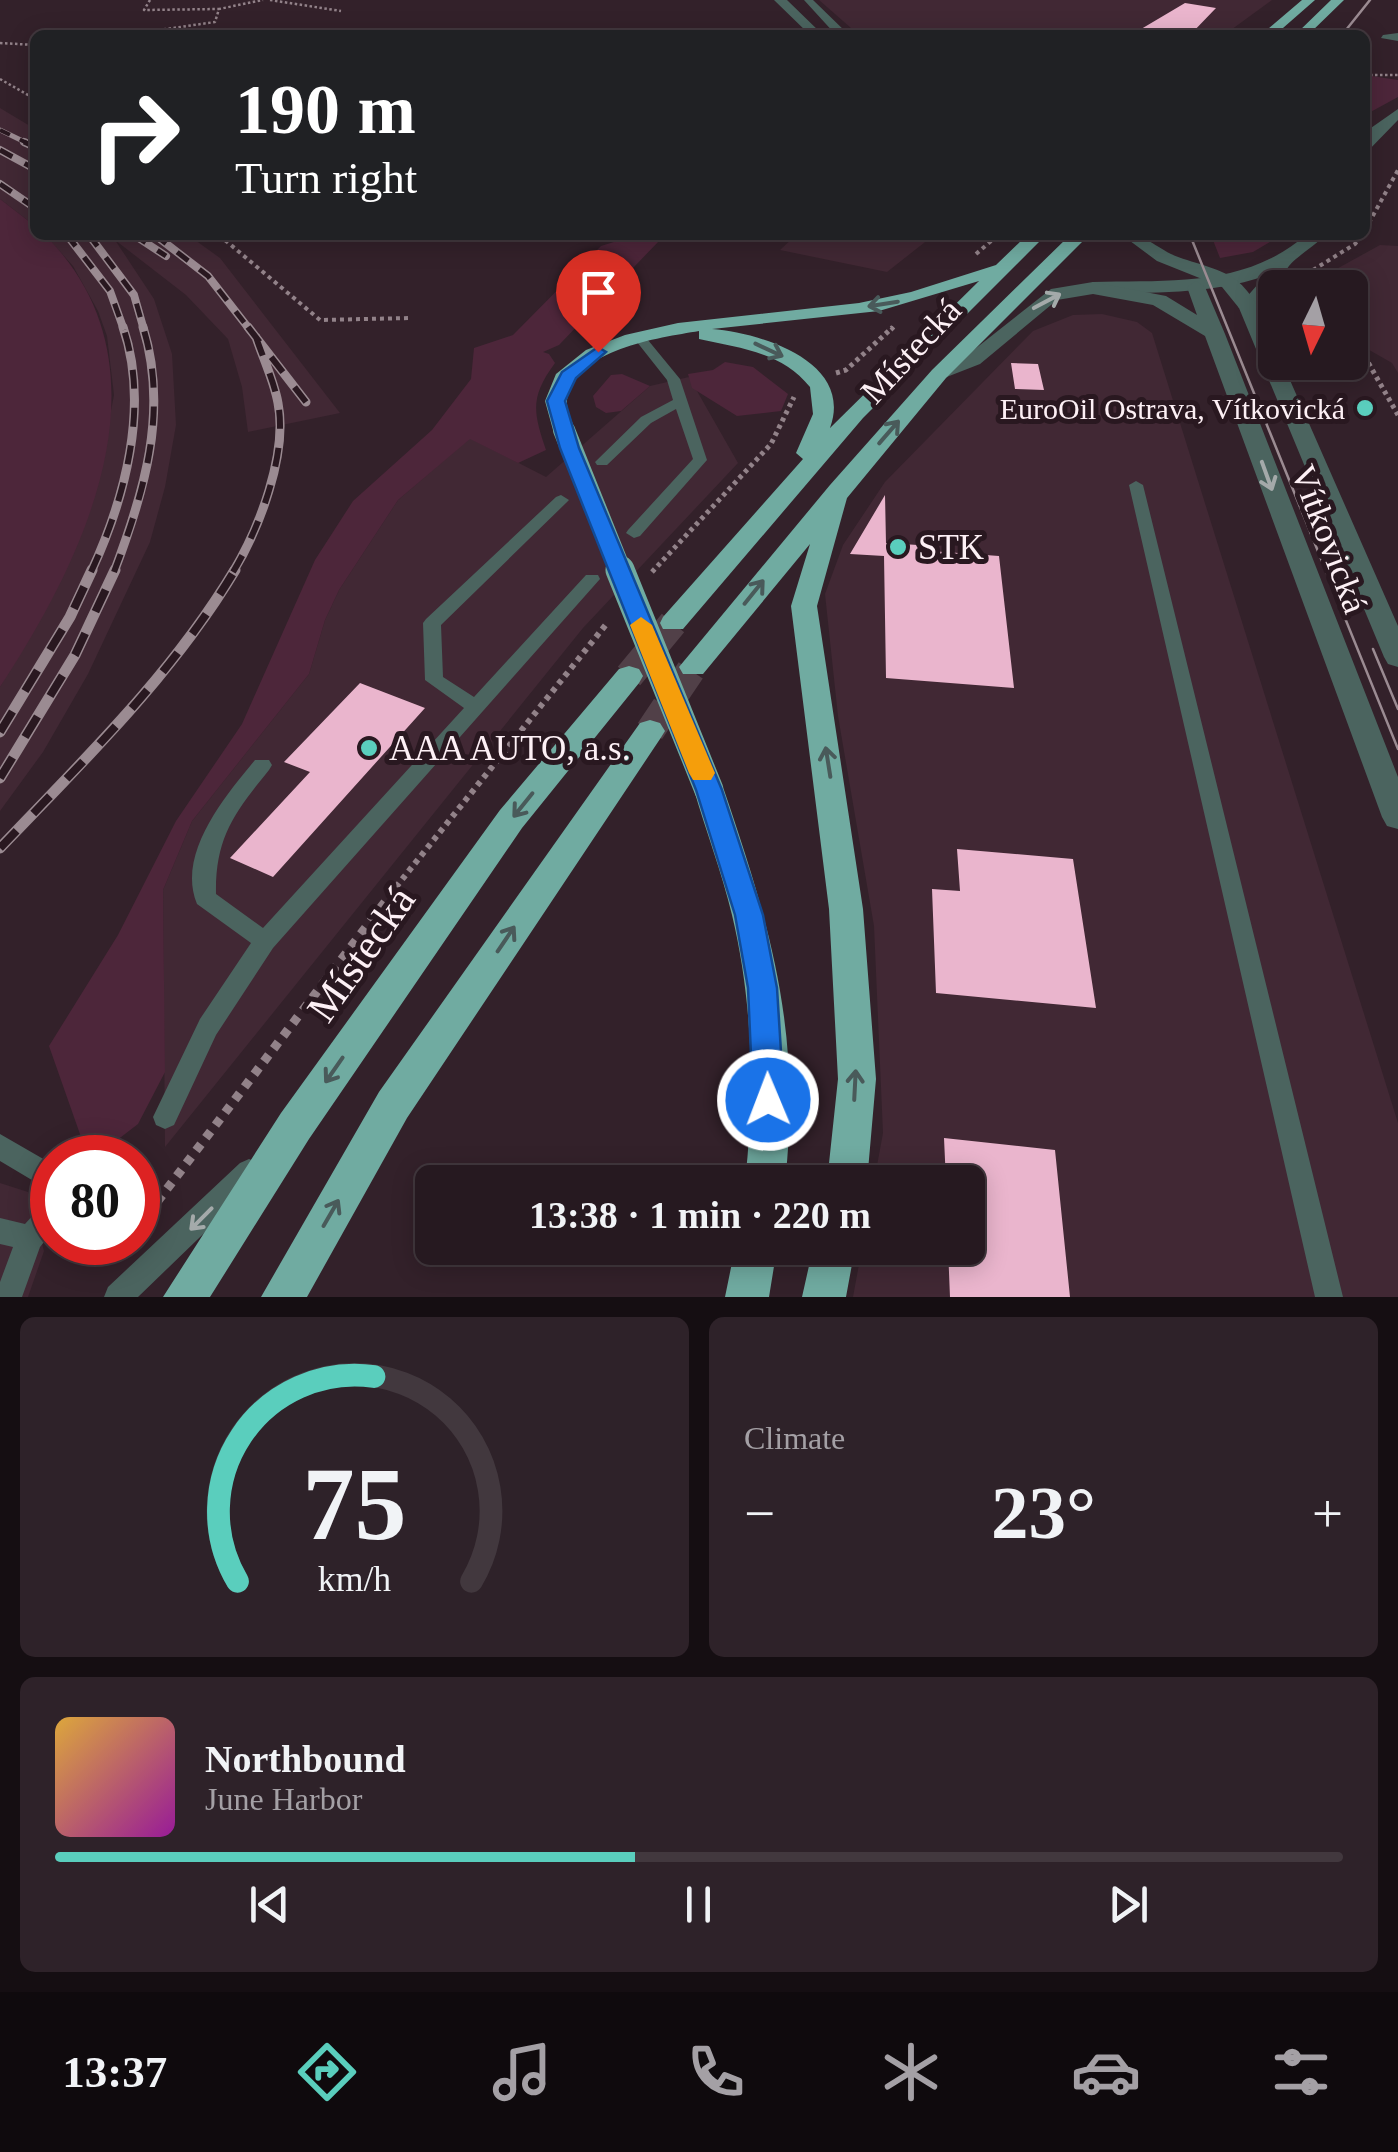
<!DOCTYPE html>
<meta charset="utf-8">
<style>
:root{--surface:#261920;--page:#2e2229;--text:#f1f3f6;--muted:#a4a0a5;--line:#42383e;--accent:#5acebd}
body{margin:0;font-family:"Times New Roman",serif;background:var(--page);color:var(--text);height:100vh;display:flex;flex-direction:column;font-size:38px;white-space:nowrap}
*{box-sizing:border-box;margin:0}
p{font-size:32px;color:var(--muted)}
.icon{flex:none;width:55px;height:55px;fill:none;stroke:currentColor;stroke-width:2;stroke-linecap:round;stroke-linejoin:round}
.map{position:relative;height:1297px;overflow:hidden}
.panel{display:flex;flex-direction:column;gap:20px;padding:20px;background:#150e12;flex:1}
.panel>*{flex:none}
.top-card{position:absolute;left:30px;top:30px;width:1340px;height:210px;border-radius:15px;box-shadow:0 5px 25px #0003,0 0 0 2px var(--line);background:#202124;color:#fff;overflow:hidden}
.needle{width:65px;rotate:185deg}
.fabs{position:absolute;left:1258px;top:270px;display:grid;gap:20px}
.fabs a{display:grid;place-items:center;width:110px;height:110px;border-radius:15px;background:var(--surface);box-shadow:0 5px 25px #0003,0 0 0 2px var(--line);font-size:50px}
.speed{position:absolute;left:30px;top:1135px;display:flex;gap:20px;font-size:50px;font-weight:700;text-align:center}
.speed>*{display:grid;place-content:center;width:130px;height:130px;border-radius:50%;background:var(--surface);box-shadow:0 5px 25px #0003,0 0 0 2px var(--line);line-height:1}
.speed .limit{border:15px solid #d22;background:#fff;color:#111}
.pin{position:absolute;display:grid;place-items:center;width:85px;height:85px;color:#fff;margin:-102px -42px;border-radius:50% 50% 50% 0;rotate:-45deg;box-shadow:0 0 10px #0007}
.pin .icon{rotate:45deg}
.me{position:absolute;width:110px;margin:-55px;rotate:359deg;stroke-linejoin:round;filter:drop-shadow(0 0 8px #0008)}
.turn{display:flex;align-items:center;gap:35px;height:210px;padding:0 40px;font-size:45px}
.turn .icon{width:130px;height:130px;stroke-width:2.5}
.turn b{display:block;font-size:70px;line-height:85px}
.big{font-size:75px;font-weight:800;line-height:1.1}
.panel .widget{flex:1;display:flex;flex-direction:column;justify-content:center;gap:15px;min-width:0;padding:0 35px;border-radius:15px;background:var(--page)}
.panel .dial{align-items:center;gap:0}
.dial svg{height:260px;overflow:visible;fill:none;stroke:var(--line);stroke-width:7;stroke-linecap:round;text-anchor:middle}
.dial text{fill:var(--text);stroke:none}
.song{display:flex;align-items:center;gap:30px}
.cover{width:120px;height:120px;border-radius:15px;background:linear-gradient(135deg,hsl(40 70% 55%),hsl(300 70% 35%))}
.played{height:10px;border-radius:5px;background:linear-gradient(90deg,var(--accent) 45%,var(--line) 45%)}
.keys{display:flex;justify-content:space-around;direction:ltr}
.heat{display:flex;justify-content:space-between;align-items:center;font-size:55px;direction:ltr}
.panel .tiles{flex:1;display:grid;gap:20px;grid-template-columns:1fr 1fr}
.widget:last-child{grid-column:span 2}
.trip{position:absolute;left:415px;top:1165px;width:570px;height:100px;border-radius:15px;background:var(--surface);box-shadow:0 5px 25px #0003,0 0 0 2px var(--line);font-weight:800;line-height:100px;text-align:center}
.tabs{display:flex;height:160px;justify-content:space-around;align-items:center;background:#0f0a0d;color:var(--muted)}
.tabs .icon{width:70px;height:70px}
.tabs .selected{color:var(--accent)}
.tabs b{font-size:45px;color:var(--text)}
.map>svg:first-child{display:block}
.built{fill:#412834}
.green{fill:#4d263a}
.building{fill:#eab5cd}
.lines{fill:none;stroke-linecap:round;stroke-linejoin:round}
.trunk-tunnel{stroke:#514048;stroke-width:29;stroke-dasharray:29 15;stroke-linecap:butt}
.path-far4{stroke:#928289;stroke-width:2.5;stroke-dasharray:2.5 2.5;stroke-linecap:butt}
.path-far3{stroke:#928289;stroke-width:4;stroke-dasharray:4 4;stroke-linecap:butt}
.path-far2{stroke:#928289;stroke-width:5;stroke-dasharray:4 4;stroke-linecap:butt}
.path-far1{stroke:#928289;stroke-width:6;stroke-dasharray:5 5;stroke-linecap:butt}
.path{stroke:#928289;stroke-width:9;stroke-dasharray:8 8;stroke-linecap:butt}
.service{fill:#4b645f;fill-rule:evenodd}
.minor{fill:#4b645f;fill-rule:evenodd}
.tertiary{fill:#4b645f;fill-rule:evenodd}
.trunk{fill:#70aba1;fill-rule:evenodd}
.tram{stroke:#9b8b92;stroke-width:2.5}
.rail-far3-casing{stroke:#9b8b92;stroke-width:5}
.rail-far2-casing{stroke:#9b8b92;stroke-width:8}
.rail-far1-casing{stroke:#9b8b92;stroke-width:9}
.rail-casing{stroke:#9b8b92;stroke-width:11}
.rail-far3{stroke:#291820;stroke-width:4;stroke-dasharray:11;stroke-linecap:butt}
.rail-far2{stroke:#291820;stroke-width:5;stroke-dasharray:14;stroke-linecap:butt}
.rail-far1{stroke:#291820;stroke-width:6;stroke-dasharray:19;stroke-linecap:butt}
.rail{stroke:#291820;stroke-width:8;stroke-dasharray:24;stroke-linecap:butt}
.trunk-bridge-far1{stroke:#70aba1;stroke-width:22}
.trunk-bridge{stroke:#70aba1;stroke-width:29}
.oneway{stroke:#a4aaaa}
.oneway2{stroke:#495a5a}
.route{fill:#1a73e8;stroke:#114b97;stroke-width:2.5}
.slow{fill:#f59e0b}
.poi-dot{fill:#5acebd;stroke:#291820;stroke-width:4}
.labels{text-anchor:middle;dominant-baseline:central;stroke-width:10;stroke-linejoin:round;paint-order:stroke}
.far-poi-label{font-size:30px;fill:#fdf0f5;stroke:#291820;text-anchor:end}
.street-label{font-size:35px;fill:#fdf0f5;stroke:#291820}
.poi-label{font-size:35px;fill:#fdf0f5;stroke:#291820;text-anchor:start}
.near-street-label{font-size:42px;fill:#fdf0f5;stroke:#291820}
</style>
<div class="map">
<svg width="1398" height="1297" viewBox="0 0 1398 1297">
<rect width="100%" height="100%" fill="#33212a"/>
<path class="built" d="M 819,0 L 1272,0 L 1224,35 L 859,35 Z
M 0,108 L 35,129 L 35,226 L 0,199 Z
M 45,235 L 188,235 L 220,258 L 340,413 L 248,432 L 242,387 L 228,339 L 186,295 L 115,240 L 154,299 L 172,354 L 176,425 L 165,487 L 150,542 L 88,674 L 43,752 L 0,811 L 0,687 L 76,547 L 95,494 L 114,395 L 107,336 L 98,311 L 73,266 Z
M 796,235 L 934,235 L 887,272 L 780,250 Z
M 1380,245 L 1398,246 L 1398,373 L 1392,363 L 1350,339 L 1350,288 L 1302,288 Z
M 1102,314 L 1137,322 L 1152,333 L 1398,1123 L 1398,1297 L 853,1297 L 862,1248 L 968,1248 L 968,1182 L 874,1182 L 883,1133 L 874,926 L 838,716 L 825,594 L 843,545 L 885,482 L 1033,331 L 1073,315 Z
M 689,377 L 738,463 L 583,628 L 165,1147 L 163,890 L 192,821 L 309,674 L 325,620 L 339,590 L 398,500 L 470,438 L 546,477 L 650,386 Z
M 0,1183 L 28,1192 L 44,1251 L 28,1297 L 0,1297 Z"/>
<path class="green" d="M 1365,75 L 1398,80 L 1398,97 L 1365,115 Z
M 0,199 L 35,226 L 35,235 L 45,235 C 177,367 86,556 0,687 Z
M 1211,235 L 1282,235 L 1253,252 L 1220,258 Z
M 633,236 L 659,241 L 559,345 L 543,352 L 549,354 L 555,363 C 530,397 533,412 546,450 L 518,463 L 470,439 L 398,500 L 339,590 L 325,620 L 309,674 L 192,821 L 163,890 L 165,1072 L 138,1124 L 112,1144 L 81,1137 L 49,1046 L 118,935 L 176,821 L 242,724 L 315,560 L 353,501 L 432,430 L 471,379 L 474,348 L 513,335 L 601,246 Z
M 725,362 L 753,367 L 788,394 L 781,411 L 737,416 L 692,388 L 688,374 L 713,370 Z
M 622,374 L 650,386 L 621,411 L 606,413 L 596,407 L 593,396 L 611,375 Z"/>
<path class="building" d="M 1185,3 L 1216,8 L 1190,35 L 1131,35 Z
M 1011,363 L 1038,364 L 1044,390 L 1015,389 Z
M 885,495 L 886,543 L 918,545 L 918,550 L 999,556 L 1014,688 L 886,678 L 884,556 L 850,554 Z
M 360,683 L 425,708 L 273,877 L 230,858 L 310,772 L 284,762 Z
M 957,849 L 1073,859 L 1096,1008 L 936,993 L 932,889 L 960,891 Z
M 944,1138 L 1055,1150 L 1070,1297 L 950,1297 L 948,1248 L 968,1248 L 968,1182 L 946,1182 Z"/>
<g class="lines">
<path class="trunk-tunnel" d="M 629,676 L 673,623
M 650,731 L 693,667"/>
<path class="path-far4" d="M 150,0 L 144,10 L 219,9
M 270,0 L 341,11
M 124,35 L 215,22 L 219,9 L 263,0
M 0,43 L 35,45
M 1365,75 L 1398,75
M 0,79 L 35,99"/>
<path class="path-far3" d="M 1365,230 L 1398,170
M 219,235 L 320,320 L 410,318
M 976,254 L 998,235
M 1313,270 L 1355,244 L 1362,235
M 891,330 L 896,325"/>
<path class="path-far2" d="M 1350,349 L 1365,357 L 1398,415
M 836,373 L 846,370 L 893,327
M 652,572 L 771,444 L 794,397"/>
<path class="path-far1" d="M 396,887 L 608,622"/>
<path class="path" d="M 138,1227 L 398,885"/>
<path class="service" d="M 639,333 L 643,334 L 680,379 L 707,460 L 640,536 L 634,538 L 626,533 L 628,530 L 693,459 L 676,409 L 651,423 L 607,465 L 597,465 L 595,462 L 641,417 L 673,400 L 667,380 L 633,337 Z
M 1136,481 L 1143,485 L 1343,1297 L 1315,1297 L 1129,485 Z
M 561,495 L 569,500 L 566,503 L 441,625 L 443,677 L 474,697 L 586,575 L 598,575 L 600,579 L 273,948 L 216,1035 L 174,1125 L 165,1129 L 156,1125 L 153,1117 L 200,1019 L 251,943 L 197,904 C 176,854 226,795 255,760 L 269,760 L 272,765 L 269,770 C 235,812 215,837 216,894 L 263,928 L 464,708 L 425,680 L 423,623 L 426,619 L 556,497 Z
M 0,1134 L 52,1164 L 52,1192 L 0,1161 Z
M 249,1159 L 258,1163 L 262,1172 L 258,1181 L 138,1297 L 104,1297 L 108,1287 L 240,1163 Z
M 52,1200 L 52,1232 L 40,1247 L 22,1297 L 0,1297 L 0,1282 L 13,1247 L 0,1244 L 0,1218 L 25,1224 L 43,1204 Z"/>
<path class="minor" d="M 774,0 L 787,0 L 823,35 L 810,35 Z
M 804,0 L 813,0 L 849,35 L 836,35 Z
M 1398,33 L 1398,41 L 1381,38 L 1383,35 Z
M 1398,109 L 1398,120 L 1365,154 L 1368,130 Z
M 1306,235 L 1325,235 C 1314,247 1298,255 1289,266 C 1275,283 1270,305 1248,313 L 1238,307 L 1265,276 C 1209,295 1151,292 1093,294 L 1084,288 L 1093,282 C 1170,280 1244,288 1306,235 Z"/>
<path class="tertiary" d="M 1122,235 C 1145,235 1152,244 1171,254 C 1191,263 1219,267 1236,280 C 1258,297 1275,336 1275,362 L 1282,362 L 1398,626 L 1398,667 L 1388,664 L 1384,657 L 1239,308 L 1222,287 L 1157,261 Z
M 1196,281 L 1205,287 L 1225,334 L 1398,777 L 1398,829 L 1387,826 L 1382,817 L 1205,336 L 1153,305 L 1093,294 L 1057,300 L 980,364 L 939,380 L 929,374 L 966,356 L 1051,289 L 1093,282 L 1166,296 L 1197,315 L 1187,287 Z"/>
<path class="trunk" d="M 1302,0 L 1315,0 L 1275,35 L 1261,35 Z
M 1331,0 L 1344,0 L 1308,35 L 1295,35 Z
M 1027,235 L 1046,235 L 863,418 L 683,629 L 663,629 L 660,623 L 663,617 L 803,459 L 796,453 L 813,414 L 810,387 C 782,352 740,348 699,339 L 699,331 C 658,338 575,349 567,400 C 566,409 572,421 575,430 L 564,437 L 553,430 L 545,401 L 556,374 L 586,350 L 625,335 L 678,323 L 859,303 L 911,292 L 996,265 ZM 979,281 L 830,428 C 854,362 762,333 712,329 L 879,311 Z
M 1070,235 L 1089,235 L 946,378 L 847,498 L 817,606 L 863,909 L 876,1079 L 867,1182 L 827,1182 L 838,1079 L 829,909 L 791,606 L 810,544 L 703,674 L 683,674 L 679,667 L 830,485 L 932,370 Z
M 629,666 L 639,669 L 643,676 L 639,683 L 522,828 L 309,1139 L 210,1297 L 163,1297 L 281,1113 L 500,810 L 619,669 Z
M 650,720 L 660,723 L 665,731 L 660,739 L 407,1118 L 307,1297 L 261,1297 L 379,1092 L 640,723 Z
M 709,778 L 720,782 L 724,790 C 771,928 802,1034 785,1182 L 745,1182 C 755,1093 753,1003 732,915 C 722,873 706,831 694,790 L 698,782 Z
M 735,1248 L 777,1248 L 769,1297 L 725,1297 Z
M 813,1248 L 855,1248 L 846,1297 L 802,1297 Z"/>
<path class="tram" d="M 1342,35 L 1370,0
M 1190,235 L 1398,749
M 1373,649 L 1398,709"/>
<g class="rail-far3-casing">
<path id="rail-far3" d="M 0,130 L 29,144"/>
</g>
<g class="rail-far2-casing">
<path id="rail-far2" d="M 24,142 L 35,147
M 0,150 L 35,169
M 0,184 L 35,208
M 67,235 L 110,291 L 124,330
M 89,235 L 134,295 L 144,330
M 134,235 L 166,256
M 155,235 L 208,276 L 250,330"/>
</g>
<g class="rail-far1-casing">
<path id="rail-far1" d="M 248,327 L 306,402
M 91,572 C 125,499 150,406 123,327
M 114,572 C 144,493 169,411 143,327
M 233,572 C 259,529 288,454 278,403 C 274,381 263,358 256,337"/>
</g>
<g class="rail-casing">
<path id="rail" d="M 0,732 L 70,617 L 92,570
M 0,778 L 75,655 L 115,570
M 0,848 C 84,760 172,675 235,570"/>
</g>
<use href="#rail-far3" class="rail-far3"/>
<use href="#rail-far2" class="rail-far2"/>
<use href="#rail-far1" class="rail-far1"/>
<use href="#rail" class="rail"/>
<path class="trunk-bridge-far1" d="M 564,430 L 621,572"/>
<path class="trunk-bridge" d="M 620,570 L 709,790"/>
</g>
<defs><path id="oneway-shaft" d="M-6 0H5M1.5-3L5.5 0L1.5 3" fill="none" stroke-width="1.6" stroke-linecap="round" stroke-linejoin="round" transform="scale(2.5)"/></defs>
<g class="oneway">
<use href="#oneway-shaft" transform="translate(1047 301) rotate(-28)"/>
<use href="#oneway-shaft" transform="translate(1267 476) rotate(70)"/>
<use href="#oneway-shaft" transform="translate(201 1219) rotate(135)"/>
</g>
<g class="oneway2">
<use href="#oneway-shaft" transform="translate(883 304) rotate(171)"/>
<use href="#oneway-shaft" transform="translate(769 350) rotate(25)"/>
<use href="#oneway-shaft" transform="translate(889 432) rotate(-49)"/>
<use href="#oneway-shaft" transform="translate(754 592) rotate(-51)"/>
<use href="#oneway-shaft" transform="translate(828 762) rotate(-99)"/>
<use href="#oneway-shaft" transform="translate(523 805) rotate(129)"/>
<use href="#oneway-shaft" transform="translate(506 939) rotate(-56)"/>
<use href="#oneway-shaft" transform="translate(334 1070) rotate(125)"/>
<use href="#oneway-shaft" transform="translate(855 1085) rotate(-87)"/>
<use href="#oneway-shaft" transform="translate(331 1213) rotate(-60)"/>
</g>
<path class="route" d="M 598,347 L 606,352 L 576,378 L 565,401 L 579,448 L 722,790 L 763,915 L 777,988 L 784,1100 L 780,1111 L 768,1115 L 757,1111 L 753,1100 L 748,988 L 735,915 L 696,790 L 560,448 L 547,401 L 562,372 Z"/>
<path class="slow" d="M 641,617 L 652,625 L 715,773 L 711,780 L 693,780 L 689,773 L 630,625 Z"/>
<g class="poi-dot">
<circle cx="1365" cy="408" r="10"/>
<circle cx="898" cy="547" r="10"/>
<circle cx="369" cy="748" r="10"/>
</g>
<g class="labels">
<g class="far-poi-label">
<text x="1345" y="408">EuroOil Ostrava, Vítkovická</text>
</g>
<g class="street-label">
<text transform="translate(911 351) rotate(-47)">Místecká</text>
<text transform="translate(1329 539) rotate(69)">Vítkovická</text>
</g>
<g class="poi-label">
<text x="918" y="547">STK</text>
<text x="389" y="748">AAA AUTO, a.s.</text>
</g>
<g class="near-street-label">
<text transform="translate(361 954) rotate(-55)">Místecká</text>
</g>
</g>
</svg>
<div class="fabs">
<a><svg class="needle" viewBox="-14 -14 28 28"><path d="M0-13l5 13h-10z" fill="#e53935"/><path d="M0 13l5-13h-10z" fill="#a4a0a5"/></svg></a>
</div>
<div class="speed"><div class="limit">80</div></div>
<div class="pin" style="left:598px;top:352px;background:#d93025"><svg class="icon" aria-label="arrive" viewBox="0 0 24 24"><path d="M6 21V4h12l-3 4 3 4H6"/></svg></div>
<svg class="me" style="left:768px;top:1100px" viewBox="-20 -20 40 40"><circle r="17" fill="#1a73e8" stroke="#fff" stroke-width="3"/><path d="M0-11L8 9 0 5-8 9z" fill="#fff"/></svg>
<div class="trip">13:38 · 1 min · 220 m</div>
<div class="top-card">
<div class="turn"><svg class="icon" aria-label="right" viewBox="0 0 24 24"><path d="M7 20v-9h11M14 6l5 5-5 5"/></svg><div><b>190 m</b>Turn right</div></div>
</div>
</div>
<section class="panel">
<div class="tiles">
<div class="widget dial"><svg viewBox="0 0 100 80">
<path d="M14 69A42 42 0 1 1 86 69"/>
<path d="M14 69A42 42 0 0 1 56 6" stroke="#5acebd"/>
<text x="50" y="56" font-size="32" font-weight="700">75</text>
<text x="50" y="72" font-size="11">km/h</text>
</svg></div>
<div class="widget"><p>Climate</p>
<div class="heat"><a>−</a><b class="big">23°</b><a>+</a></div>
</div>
<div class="widget">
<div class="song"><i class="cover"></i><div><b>Northbound</b><p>June Harbor</p></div></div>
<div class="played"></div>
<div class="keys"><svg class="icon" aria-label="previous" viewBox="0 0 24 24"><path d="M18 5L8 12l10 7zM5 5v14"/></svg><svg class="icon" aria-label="pause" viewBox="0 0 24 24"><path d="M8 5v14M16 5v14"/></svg><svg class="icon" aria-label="next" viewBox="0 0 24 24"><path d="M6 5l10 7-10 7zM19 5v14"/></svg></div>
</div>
</div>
</section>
<nav class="tabs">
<b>13:37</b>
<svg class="icon selected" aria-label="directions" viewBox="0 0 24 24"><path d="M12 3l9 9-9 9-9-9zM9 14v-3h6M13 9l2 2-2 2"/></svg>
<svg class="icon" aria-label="music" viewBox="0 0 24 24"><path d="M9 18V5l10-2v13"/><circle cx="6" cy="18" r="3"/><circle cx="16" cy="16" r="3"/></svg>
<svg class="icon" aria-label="phone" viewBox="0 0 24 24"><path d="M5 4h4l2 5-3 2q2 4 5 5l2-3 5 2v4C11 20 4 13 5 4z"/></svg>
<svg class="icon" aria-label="climate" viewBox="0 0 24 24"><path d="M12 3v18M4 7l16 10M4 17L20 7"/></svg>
<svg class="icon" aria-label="car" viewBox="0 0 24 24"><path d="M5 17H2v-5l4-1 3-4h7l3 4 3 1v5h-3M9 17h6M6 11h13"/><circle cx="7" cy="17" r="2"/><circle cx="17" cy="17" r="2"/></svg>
<svg class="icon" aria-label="filters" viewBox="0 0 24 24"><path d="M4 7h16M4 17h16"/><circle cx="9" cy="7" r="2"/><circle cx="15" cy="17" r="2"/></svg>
</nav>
